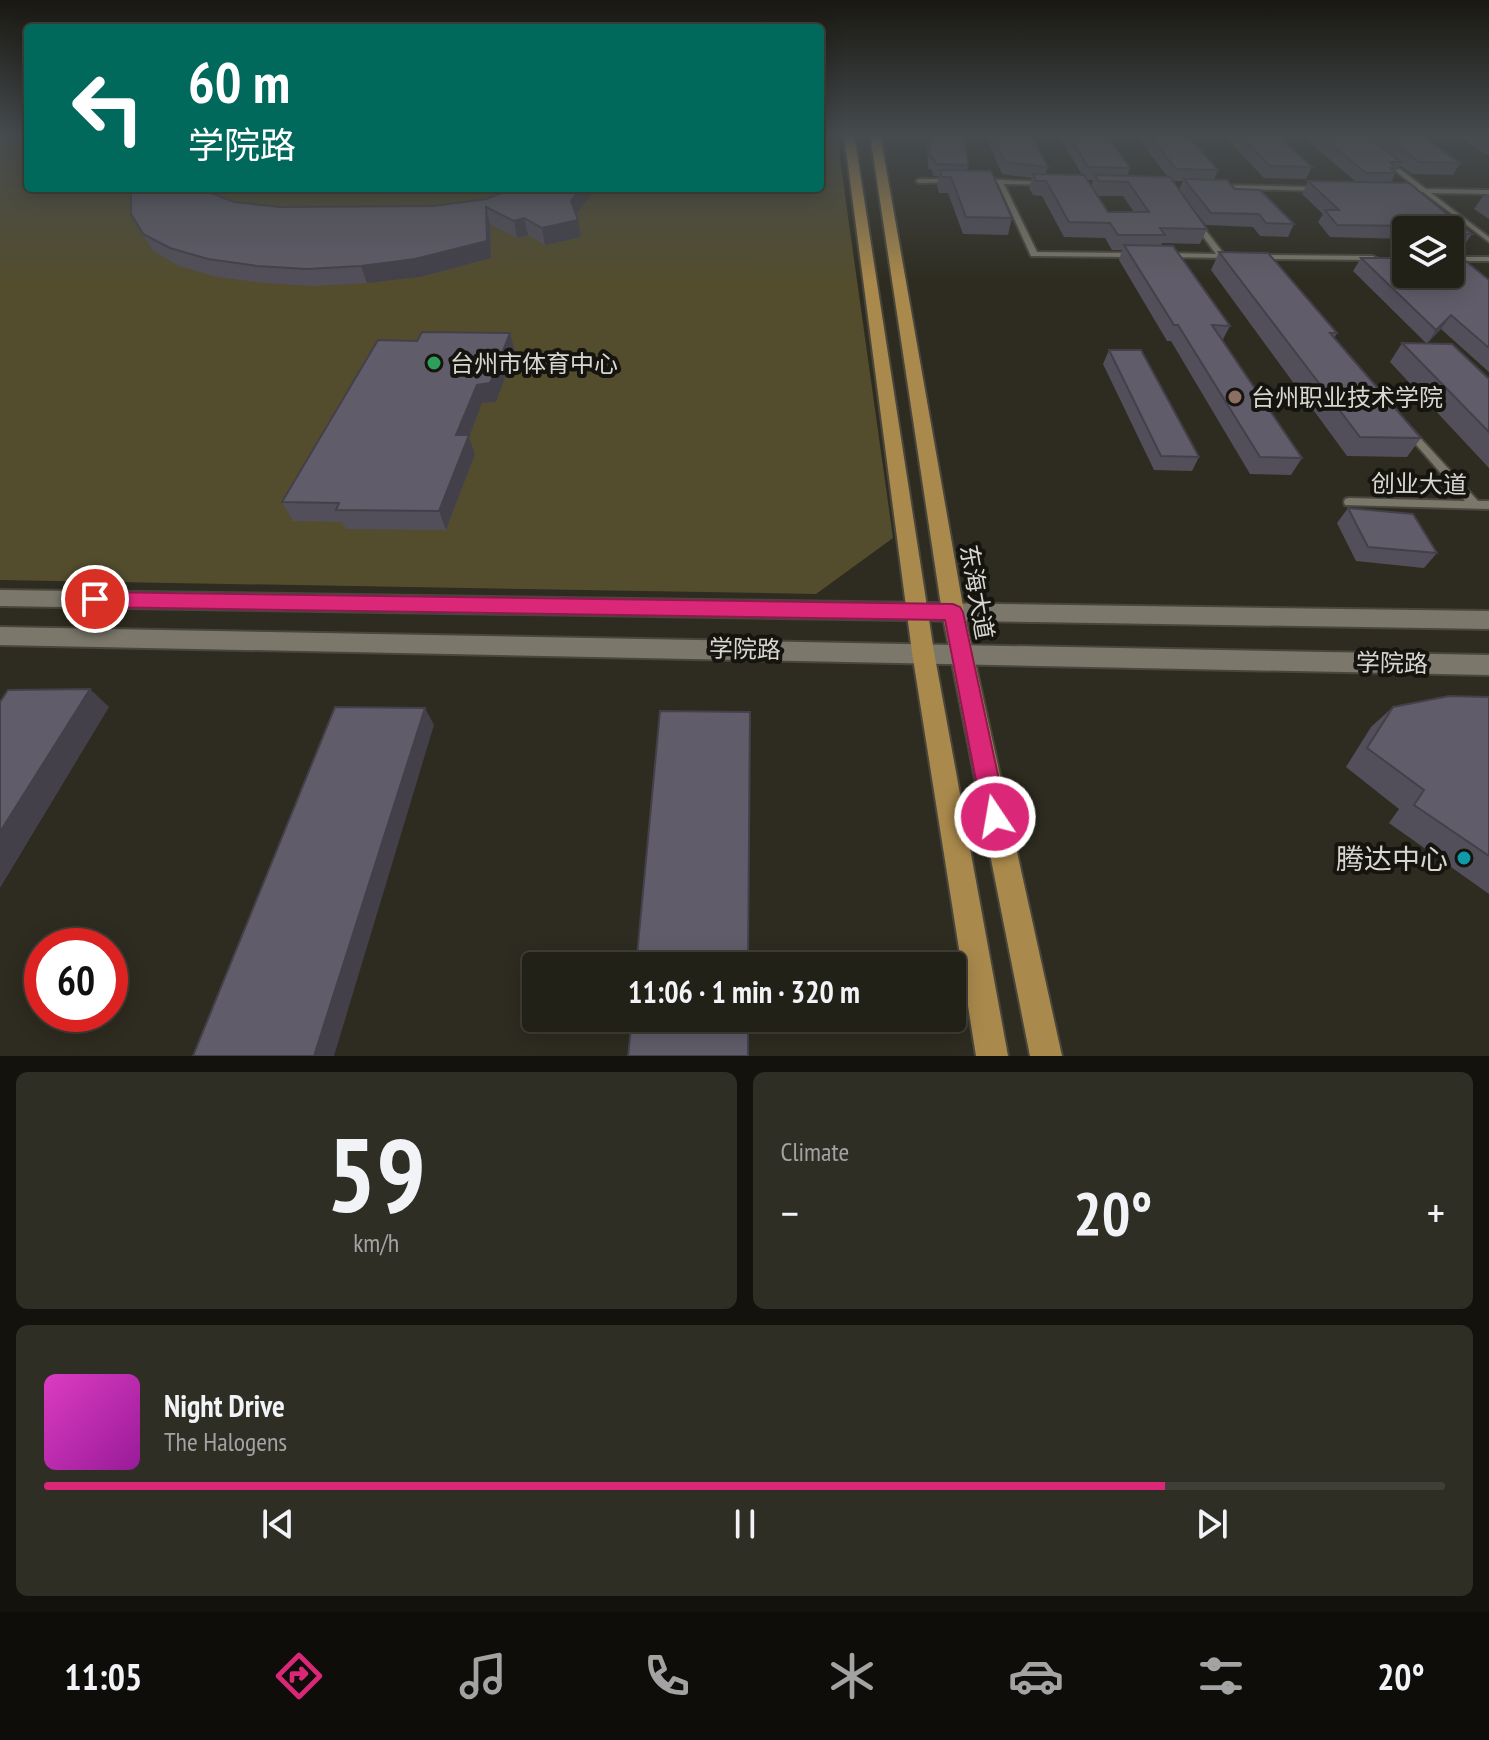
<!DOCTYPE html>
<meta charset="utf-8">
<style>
:root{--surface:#222118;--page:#2e2e25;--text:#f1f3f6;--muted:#a2a3a2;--line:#3f3e37;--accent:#db2777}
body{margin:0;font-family:"PT Sans Narrow","Noto Sans SC",sans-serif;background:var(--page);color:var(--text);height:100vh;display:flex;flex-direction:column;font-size:30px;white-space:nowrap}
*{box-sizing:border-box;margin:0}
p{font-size:26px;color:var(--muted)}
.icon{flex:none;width:44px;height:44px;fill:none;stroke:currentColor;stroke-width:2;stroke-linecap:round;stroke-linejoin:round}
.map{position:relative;height:1056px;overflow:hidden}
.drawer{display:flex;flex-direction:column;gap:16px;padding:16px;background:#13120d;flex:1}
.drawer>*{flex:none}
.banner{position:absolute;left:24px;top:24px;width:800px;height:168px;border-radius:8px;box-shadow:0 4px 20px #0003,0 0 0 2px var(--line);background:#00695c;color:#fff;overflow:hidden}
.buttons{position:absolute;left:1392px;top:216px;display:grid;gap:16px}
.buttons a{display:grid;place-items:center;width:72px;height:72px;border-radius:8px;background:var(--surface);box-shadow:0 4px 20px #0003,0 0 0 2px var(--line);font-size:40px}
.speed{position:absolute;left:24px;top:928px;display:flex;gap:16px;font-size:40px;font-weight:700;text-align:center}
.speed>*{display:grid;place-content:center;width:104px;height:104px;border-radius:50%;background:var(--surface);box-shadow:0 4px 20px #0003,0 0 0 2px var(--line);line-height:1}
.speed .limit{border:12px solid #d22;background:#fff;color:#111}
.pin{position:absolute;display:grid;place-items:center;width:68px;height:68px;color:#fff;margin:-34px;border:4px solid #fff;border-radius:50%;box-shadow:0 2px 8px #0007}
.me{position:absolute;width:88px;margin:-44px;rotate:348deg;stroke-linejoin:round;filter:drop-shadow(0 0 6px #0008)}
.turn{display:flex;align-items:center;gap:28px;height:168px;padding:0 32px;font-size:36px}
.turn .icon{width:104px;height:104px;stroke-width:2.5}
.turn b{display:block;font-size:56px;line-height:68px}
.big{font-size:60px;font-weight:800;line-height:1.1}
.drawer .widget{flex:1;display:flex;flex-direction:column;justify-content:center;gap:12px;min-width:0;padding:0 28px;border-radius:12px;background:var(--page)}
.drawer .dial{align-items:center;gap:0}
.dial b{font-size:104px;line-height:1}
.song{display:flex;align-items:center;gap:24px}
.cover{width:96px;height:96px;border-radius:12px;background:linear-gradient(135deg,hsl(310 70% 55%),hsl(300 70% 35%))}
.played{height:8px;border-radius:4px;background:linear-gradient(90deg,var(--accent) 80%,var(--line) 80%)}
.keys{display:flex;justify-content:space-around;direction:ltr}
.heat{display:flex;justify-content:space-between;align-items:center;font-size:44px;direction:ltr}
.drawer .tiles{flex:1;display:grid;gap:16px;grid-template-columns:1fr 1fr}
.widget:last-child{grid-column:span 2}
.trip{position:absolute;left:522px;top:952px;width:444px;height:80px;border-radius:8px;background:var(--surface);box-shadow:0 4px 20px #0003,0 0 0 2px var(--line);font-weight:800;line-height:80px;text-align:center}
.dock{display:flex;height:128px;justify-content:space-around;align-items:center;background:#0e0d0a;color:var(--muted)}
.dock .icon{width:56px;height:56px}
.dock .current{color:var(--accent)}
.dock b{font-size:36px;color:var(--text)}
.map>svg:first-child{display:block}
.green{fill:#534d2e}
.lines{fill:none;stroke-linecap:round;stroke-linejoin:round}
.lane-casing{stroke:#48463d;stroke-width:4}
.secondary-casing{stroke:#48463d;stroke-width:4}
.primary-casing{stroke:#48463d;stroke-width:4}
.lane{fill:#7b786b;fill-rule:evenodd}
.secondary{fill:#7b786b;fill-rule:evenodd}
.primary{fill:#aa894c;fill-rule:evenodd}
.wall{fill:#534f5a;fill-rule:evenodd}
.shaded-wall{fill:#43404a}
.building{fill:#605c69;stroke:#43404a;stroke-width:2}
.route{fill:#db2777;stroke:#8e194d;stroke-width:2}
.leisure-dot{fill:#2e9e5b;stroke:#15140f;stroke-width:3}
.education-dot{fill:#8d6e63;stroke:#15140f;stroke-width:3}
.culture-dot{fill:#0f9aa8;stroke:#15140f;stroke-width:3}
.labels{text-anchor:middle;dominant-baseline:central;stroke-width:8;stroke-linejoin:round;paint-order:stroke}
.poi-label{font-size:24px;fill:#d7d6cf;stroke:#15140f;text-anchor:start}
.street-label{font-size:24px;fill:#d7d6cf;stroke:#15140f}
.near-poi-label{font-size:28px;fill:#d7d6cf;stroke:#15140f;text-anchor:end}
</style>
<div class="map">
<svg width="1489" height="1056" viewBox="0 0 1489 1056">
<rect width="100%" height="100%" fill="#2e2c20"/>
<path class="green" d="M 0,134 L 28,134 L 28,188 L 820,188 L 820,134 L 841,134 L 839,152 L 893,538 L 816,594 L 0,580 Z"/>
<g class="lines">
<g class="lane-casing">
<path id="lane" d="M 1384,160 L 1388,160 L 1426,189 L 1489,190 L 1489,194 L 1431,193 L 1489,237 L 1489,242 L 1423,192 L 1404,191 L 1404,189 L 1417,188 L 1384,162 Z
M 953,179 L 955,180 L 955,182 L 919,183 L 916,181 L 919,179 Z
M 982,179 L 1047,182 L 1047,184 L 1045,185 L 1004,184 L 1037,252 L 1133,253 L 1137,255 L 1133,257 L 1031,256 L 998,183 L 980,182 L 980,180 Z
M 1218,185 L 1316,187 L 1319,189 L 1316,191 L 1216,188 L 1216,186 Z
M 1198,222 L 1200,223 L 1224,254 L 1232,254 L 1232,258 L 1164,257 L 1164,253 L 1167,253 L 1216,254 L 1194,224 Z
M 1256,255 L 1373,256 L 1377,258 L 1373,260 L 1259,259 L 1256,259 Z
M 1450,257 L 1489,257 L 1489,261 L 1450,261 Z
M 1409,428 L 1412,429 L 1478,501 L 1489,501 L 1489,509 L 1345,505 L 1344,502 L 1345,499 L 1349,498 L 1465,501 L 1406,433 L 1404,431 L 1406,429 Z"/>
</g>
<g class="secondary-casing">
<path id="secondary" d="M 0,590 L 1489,611 L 1489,629 L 0,606 Z
M 0,627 L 1489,655 L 1489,675 L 0,645 Z"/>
</g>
<g class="primary-casing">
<path id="primary" d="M 844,134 L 854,134 L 934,652 L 1008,1056 L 976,1056 L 912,652 Z
M 870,134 L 880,134 L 964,612 L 1062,1056 L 1030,1056 L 942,612 Z"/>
</g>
<use href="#lane" class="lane"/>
<use href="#secondary" class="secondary"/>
<use href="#primary" class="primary"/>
</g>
<path class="wall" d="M 927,134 L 964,134 L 968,165 L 967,171 L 1012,218 L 1008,235 L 963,234 L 948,193 L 939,193 L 937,186 L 939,176 L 934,176 L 931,169 L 928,169 Z
M 985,134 L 1030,134 L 1048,167 L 1045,174 L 1082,175 L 1058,134 L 1106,134 L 1130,168 L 1127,176 L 1168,177 L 1135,134 L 1186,134 L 1218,170 L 1214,179 L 1235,189 L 1294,224 L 1288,237 L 1260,236 L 1253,227 L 1206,225 L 1188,203 L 1207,229 L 1200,244 L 1162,243 L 1161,246 L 1230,326 L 1222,341 L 1302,458 L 1291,475 L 1250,474 L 1171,341 L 1167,341 L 1119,260 L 1122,250 L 1112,250 L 1105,238 L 1064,237 L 1042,196 L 1033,195 L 1029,188 L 1032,178 L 1002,174 ZM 1087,180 L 1093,180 L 1091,186 ZM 1173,181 L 1183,181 L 1179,190 ZM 1097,196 L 1123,196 L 1134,212 L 1108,212 Z
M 1276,134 L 1312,167 L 1306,179 L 1264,178 L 1223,135 Z
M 1302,134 L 1419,134 L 1460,163 L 1453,175 L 1412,174 L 1399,165 L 1391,183 L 1450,230 L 1406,230 L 1406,239 L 1330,237 L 1318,222 L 1323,214 L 1302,194 L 1308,181 L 1356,182 L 1302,136 Z
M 1455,134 L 1489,134 L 1489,156 Z
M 596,188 L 576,214 L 581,237 L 545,245 L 528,235 L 517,238 L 490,224 L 491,258 L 420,277 L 367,283 L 314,286 L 265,283 L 217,277 L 179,266 L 153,251 L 131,214 L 203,190 L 234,202 L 281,207 L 433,206 Z
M 1489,194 L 1489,219 L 1474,209 L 1483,196 Z
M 1450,234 L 1472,234 L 1463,247 L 1450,247 Z
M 1219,252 L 1337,333 L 1334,338 L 1421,438 L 1407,457 L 1347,456 L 1211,270 Z
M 1361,258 L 1489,280 L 1489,372 L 1441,329 L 1427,343 L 1489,379 L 1489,468 L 1390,362 L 1402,343 L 1426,343 L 1353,271 Z
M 510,333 L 515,351 L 496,402 L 482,403 L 469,437 L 475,454 L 446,530 L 346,529 L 342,522 L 293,521 L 282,502 L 417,341 Z
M 1109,350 L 1199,457 L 1192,471 L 1154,470 L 1103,364 Z
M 1348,508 L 1437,553 L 1424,568 L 1356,561 L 1337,523 Z
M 1489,697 L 1489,894 L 1389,823 L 1399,809 L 1346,767 L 1371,727 L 1393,707 Z"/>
<path class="shaded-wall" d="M 581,188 L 596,188 L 574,217 L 571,201 Z
M 486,207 L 490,224 L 491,258 L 420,277 L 367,283 L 361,266 Z
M 524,218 L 528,235 L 517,238 L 514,221 Z
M 578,220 L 581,237 L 545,245 L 542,228 Z
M 1451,315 L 1441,329 L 1427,344 L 1436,330 Z
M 510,333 L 515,351 L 496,402 L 482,403 L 469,437 L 475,454 L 446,530 L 439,511 L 456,435 L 477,385 Z
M 90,689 L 109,707 L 0,888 L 0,832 Z
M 425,708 L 434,725 L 334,1056 L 314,1056 Z"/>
<path class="building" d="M 929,134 L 964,134 L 968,165 L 936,164 L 933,157 L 930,157 Z
M 992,134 L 1030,134 L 1048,167 L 1005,162 Z
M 1068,134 L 1106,134 L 1130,168 L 1088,167 Z
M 1148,134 L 1186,134 L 1218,170 L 1176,169 Z
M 1238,134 L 1276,134 L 1312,167 L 1270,166 Z
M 1319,134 L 1363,134 L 1401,162 L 1390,162 L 1397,168 L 1390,168 L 1396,173 L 1366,173 Z
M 1381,134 L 1419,134 L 1460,163 L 1419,162 Z
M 1480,134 L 1489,134 L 1489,140 Z
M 940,170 L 991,171 L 1012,218 L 966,217 L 951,177 L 942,177 Z
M 1033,174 L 1084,175 L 1108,212 L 1149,212 L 1128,182 L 1098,181 L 1095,175 L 1170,177 L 1207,229 L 1160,228 L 1165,235 L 1118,235 L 1110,223 L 1069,222 L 1046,181 L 1036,181 Z
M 1184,179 L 1227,180 L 1235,189 L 1260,190 L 1294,224 L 1266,223 L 1259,214 L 1211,213 Z
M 1308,181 L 1409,183 L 1472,234 L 1450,234 L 1450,230 L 1421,230 L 1416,226 L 1337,225 L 1325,210 L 1339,210 Z
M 133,188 L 201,188 L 203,190 L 234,202 L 281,207 L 433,206 L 486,199 L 514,188 L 581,188 L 571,201 L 578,220 L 542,228 L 524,218 L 514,221 L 486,207 L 487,241 L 415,259 L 361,266 L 307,269 L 257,266 L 208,259 L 170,248 L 143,234 L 131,214 L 131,193 Z
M 1124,245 L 1173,246 L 1230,326 L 1212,325 L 1302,458 L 1260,457 L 1178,325 L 1174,325 Z
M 1219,252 L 1268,253 L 1337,333 L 1330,333 L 1421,438 L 1360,437 Z
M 1361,258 L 1406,258 L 1406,274 L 1450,274 L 1450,258 L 1463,259 L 1489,280 L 1489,348 L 1451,315 L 1436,330 Z
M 422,332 L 510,333 L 490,383 L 477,385 L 456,435 L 469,435 L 439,511 L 336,510 L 339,503 L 282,502 L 378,340 L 417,341 Z
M 1402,343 L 1452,344 L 1489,379 L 1489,432 Z
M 1109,350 L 1141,350 L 1199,457 L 1161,456 Z
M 1348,508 L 1413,514 L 1437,553 L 1368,547 Z
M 90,689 L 0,832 L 0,702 L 8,690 Z
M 1449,696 L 1489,697 L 1489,856 L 1414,805 L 1424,790 L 1367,748 L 1393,707 Z
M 335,707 L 425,708 L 314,1056 L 193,1056 Z
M 660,711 L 750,712 L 748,966 L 636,966 Z
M 632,1018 L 748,1018 L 748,1056 L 628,1056 Z"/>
<linearGradient id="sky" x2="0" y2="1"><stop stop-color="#191812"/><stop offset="0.48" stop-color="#464b4e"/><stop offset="1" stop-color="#464b4e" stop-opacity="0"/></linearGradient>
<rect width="1489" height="282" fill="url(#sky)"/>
<path class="route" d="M 95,592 L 953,604 L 960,607 L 963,612 L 1007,817 L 1004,825 L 995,829 L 987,825 L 983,817 L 945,620 L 95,607 L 88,605 L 85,599 L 88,594 Z"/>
<circle class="leisure-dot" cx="434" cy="363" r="8"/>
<circle class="education-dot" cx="1235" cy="397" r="8"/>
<circle class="culture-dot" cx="1464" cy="858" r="8"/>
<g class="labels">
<g class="poi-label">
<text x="450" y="363">台州市体育中心</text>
<text x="1251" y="397">台州职业技术学院</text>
</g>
<g class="street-label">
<text transform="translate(1419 484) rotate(1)">创业大道</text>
<text transform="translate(977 592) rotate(80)">东海大道</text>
<text transform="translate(745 649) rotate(1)">学院路</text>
<text transform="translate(1392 663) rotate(1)">学院路</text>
</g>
<g class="near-poi-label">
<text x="1448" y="858">腾达中心</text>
</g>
</g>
</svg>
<div class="buttons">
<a><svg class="icon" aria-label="layers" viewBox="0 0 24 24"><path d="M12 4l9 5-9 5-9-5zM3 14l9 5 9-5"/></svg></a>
</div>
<div class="speed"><div class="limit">60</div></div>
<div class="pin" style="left:95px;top:599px;background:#d93025"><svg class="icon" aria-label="arrive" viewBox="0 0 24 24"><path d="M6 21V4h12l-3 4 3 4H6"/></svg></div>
<svg class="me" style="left:995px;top:817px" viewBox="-20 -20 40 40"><circle r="17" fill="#db2777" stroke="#fff" stroke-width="3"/><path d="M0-11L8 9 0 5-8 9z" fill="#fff"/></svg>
<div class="trip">11:06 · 1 min · 320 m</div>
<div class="banner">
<div class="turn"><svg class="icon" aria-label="left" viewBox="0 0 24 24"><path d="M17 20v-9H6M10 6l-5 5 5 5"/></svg><div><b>60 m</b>学院路</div></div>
</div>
</div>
<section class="drawer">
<div class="tiles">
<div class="widget dial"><b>59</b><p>km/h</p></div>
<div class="widget"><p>Climate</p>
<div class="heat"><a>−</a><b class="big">20°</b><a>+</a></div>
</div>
<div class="widget">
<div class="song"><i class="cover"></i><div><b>Night Drive</b><p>The Halogens</p></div></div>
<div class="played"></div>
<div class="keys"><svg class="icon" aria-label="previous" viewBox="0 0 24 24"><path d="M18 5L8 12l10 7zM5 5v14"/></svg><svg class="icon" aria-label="pause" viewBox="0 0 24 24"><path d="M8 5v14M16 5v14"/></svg><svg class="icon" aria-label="next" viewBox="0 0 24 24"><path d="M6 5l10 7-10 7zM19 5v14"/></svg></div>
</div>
</div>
</section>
<nav class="dock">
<b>11:05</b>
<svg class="icon current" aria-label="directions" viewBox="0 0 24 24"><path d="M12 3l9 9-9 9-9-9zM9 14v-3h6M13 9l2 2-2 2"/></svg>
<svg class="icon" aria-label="music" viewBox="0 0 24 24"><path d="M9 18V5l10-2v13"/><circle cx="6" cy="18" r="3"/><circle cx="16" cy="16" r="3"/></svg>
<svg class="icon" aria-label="phone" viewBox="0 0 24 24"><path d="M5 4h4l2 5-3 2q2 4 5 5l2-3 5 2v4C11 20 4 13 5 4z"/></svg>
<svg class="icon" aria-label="climate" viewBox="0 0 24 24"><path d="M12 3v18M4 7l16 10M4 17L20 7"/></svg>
<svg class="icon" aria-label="car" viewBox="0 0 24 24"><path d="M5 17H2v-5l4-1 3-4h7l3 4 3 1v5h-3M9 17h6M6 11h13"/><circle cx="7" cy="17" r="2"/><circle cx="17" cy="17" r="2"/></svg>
<svg class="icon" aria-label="filters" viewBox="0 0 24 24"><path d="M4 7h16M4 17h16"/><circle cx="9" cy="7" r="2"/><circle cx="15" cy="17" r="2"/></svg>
<b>20°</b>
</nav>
